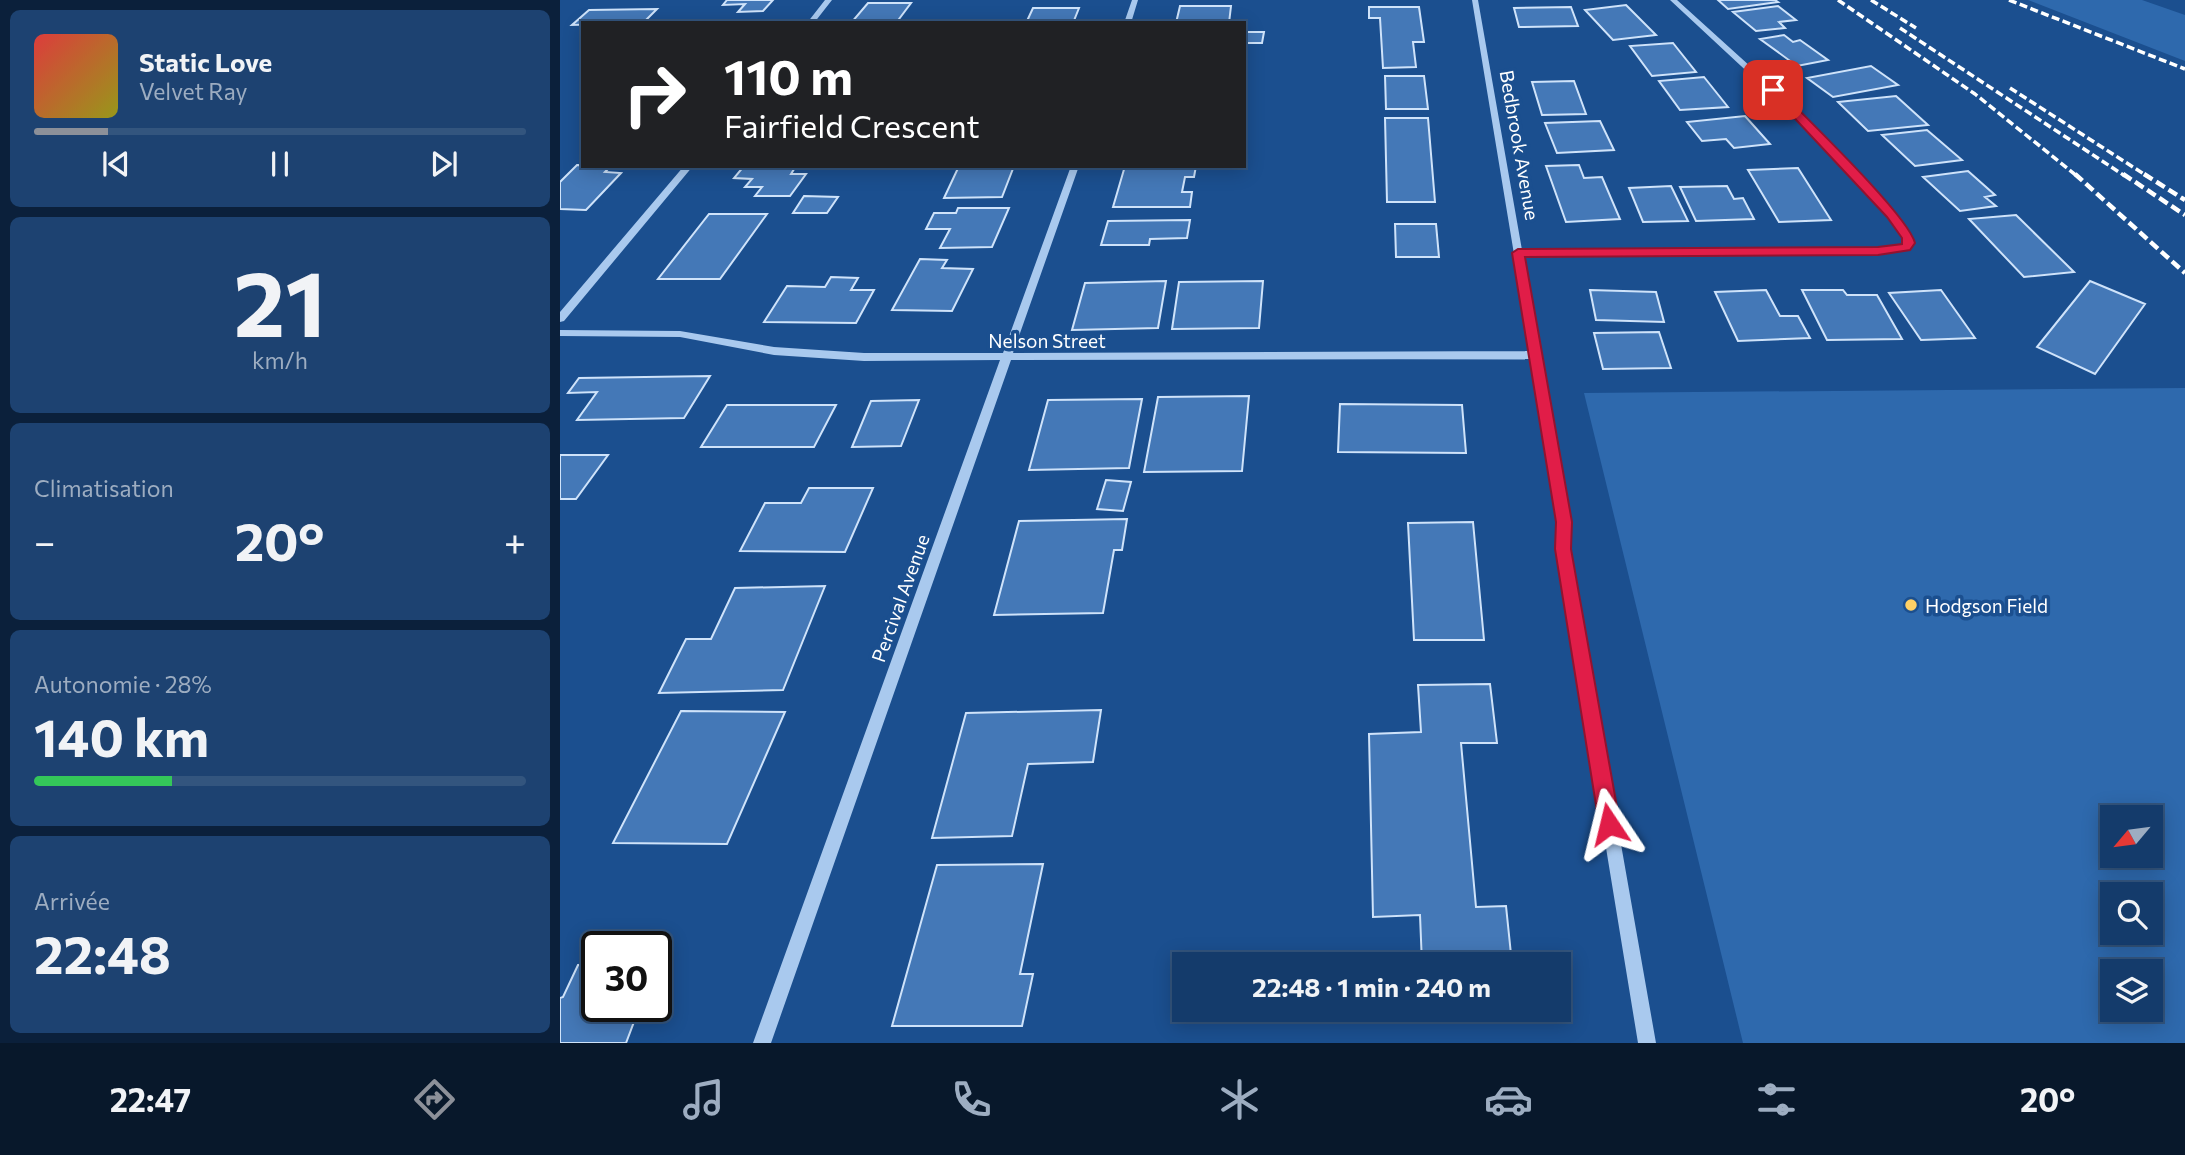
<!DOCTYPE html>
<html lang="fr">
<meta charset="utf-8">
<style>
:root{--surface:#143b6b;--page:#1d4271;--text:#f1f3f6;--muted:#9dadc1;--line:#33557e;--accent:#8c9099}
body{margin:0;font-family:Commissioner,sans-serif;background:var(--page);color:var(--text);height:100vh;display:flex;flex-direction:column;font-size:26px;white-space:nowrap}
*{box-sizing:border-box;margin:0}
p{font-size:23px;color:var(--muted)}
.icon{flex:none;width:38px;height:38px;fill:none;stroke:currentColor;stroke-width:2;stroke-linecap:round;stroke-linejoin:round}
.map{position:relative;flex:1;overflow:hidden}
.sheet{display:flex;flex-direction:column;gap:10px;padding:10px;background:#0b203b;width:560px}
.sheet>*{flex:none}
.top-card{position:absolute;left:21px;top:21px;width:665px;height:147px;border-radius:0px;box-shadow:0 4px 18px #0003,0 0 0 2px var(--line);background:#202124;color:#fff;overflow:hidden}
.needle{width:46px;rotate:241deg}
.controls{position:absolute;left:1540px;top:805px;display:grid;gap:14px}
.controls a{display:grid;place-items:center;width:63px;height:63px;border-radius:0px;background:var(--surface);box-shadow:0 4px 18px #0003,0 0 0 2px var(--line);font-size:35px}
.speed{position:absolute;left:21px;top:931px;display:flex;gap:14px;font-size:35px;font-weight:700;text-align:center}
.speed>*{display:grid;place-content:center;width:91px;height:91px;border-radius:50%;background:var(--surface);box-shadow:0 4px 18px #0003,0 0 0 2px var(--line);line-height:1}
.speed .limit{border:4px solid #111;border-radius:10px;background:#fff;color:#111}
.pin{position:absolute;display:grid;place-items:center;width:60px;height:60px;color:#fff;margin:-30px;border-radius:14px;box-shadow:0 4px 10px #0006}
.me{position:absolute;width:77px;margin:-38px;rotate:350deg;stroke-linejoin:round;filter:drop-shadow(0 0 5px #0008)}
.turn{display:flex;align-items:center;gap:24px;height:147px;padding:0 28px;font-size:32px}
.turn .icon{width:91px;height:91px;stroke-width:2.5}
.turn b{display:block;font-size:49px;line-height:60px}
.big{font-size:52px;font-weight:700;line-height:1.1}
.sheet .widget{flex:1;display:flex;flex-direction:column;justify-content:center;gap:10px;min-width:0;padding:0 24px;border-radius:10px;background:var(--page)}
.sheet .dial{align-items:center;gap:0}
.dial b{font-size:91px;line-height:1}
.song{display:flex;align-items:center;gap:21px}
.cover{width:84px;height:84px;border-radius:10px;background:linear-gradient(135deg,hsl(0 70% 55%),hsl(60 70% 35%))}
.played{height:7px;border-radius:4px;background:linear-gradient(90deg,var(--accent) 15%,var(--line) 15%)}
.keys{display:flex;justify-content:space-around;direction:ltr}
.heat{display:flex;justify-content:space-between;align-items:center;font-size:38px;direction:ltr}
.charge{height:10px;border-radius:5px;background:linear-gradient(90deg,#34c759 28%,var(--line) 0)}
.trip{position:absolute;left:612px;top:952px;width:399px;height:70px;border-radius:0px;background:var(--surface);box-shadow:0 4px 18px #0003,0 0 0 2px var(--line);font-weight:700;line-height:70px;text-align:center}
.tab-bar{display:flex;height:112px;justify-content:space-around;align-items:center;background:#08182b;color:var(--muted)}
.tab-bar .icon{width:49px;height:49px}
.tab-bar .active{color:var(--accent)}
.tab-bar b{font-size:32px;color:var(--text)}
main{display:flex;flex:1;min-height:0}
.map>svg:first-child{display:block}
.green{fill:#2e69ad;fill-rule:evenodd}
.building{fill:#4478b7;stroke:#cfe3fa;stroke-width:2}
.lines{fill:none;stroke-linecap:round;stroke-linejoin:round}
.minor{fill:#a9c9ee;fill-rule:evenodd}
.rail-far1{stroke:#fff;stroke-width:3.5;stroke-dasharray:8 3.5;stroke-linecap:butt}
.rail{stroke:#fff;stroke-width:4.5;stroke-dasharray:10 4.5;stroke-linecap:butt}
.route{fill:#e11d48;stroke:#92132f;stroke-width:2}
.poi-dot{fill:#ffd166;stroke:#1b4f8f;stroke-width:2.5}
.labels{text-anchor:middle;dominant-baseline:central;stroke-width:7;stroke-linejoin:round;paint-order:stroke}
.street-label{font-size:19px;fill:#fff;stroke:#1b4f8f}
.poi-label{font-size:19px;fill:#fff;stroke:#1b4f8f;text-anchor:start}
</style>
<main>
<section class="sheet">
<div class="widget">
<div class="song"><i class="cover"></i><div><b>Static Love</b><p>Velvet Ray</p></div></div>
<div class="played"></div>
<div class="keys"><svg class="icon" aria-label="previous" viewBox="0 0 24 24"><path d="M18 5L8 12l10 7zM5 5v14"/></svg><svg class="icon" aria-label="pause" viewBox="0 0 24 24"><path d="M8 5v14M16 5v14"/></svg><svg class="icon" aria-label="next" viewBox="0 0 24 24"><path d="M6 5l10 7-10 7zM19 5v14"/></svg></div>
</div>
<div class="widget dial"><b>21</b><p>km/h</p></div>
<div class="widget"><p>Climatisation</p>
<div class="heat"><a>−</a><b class="big">20°</b><a>+</a></div>
</div>
<div class="widget"><p>Autonomie · 28%</p><b class="big">140 km</b><div class="charge"></div></div>
<div class="widget"><p>Arrivée</p><b class="big">22:48</b></div>
</section>
<div class="map">
<svg width="1625" height="1043" viewBox="0 0 1625 1043">
<rect width="100%" height="100%" fill="#1b4f8f"/>
<path class="green" d="M 1468,0 L 1582,0 L 1625,15 L 1625,61 Z
M 1625,388 L 1625,1043 L 1183,1043 L 1024,393 ZM 1552,817 L 1591,817 L 1591,856 L 1552,856 ZM 1552,894 L 1591,894 L 1591,933 L 1552,933 ZM 1552,971 L 1591,971 L 1591,1010 L 1552,1010 Z"/>
<path class="building" d="M 167,0 L 213,0 L 203,11 L 178,12 L 185,4 L 163,5 Z
M 1158,0 L 1215,0 L 1218,2 L 1168,9 Z
M 308,3 L 351,3 L 336,23 L 291,23 Z
M 1066,5 L 1096,35 L 1053,40 L 1025,10 Z
M 620,6 L 671,6 L 669,23 L 616,23 Z
M 1218,6 L 1236,20 L 1219,22 L 1225,28 L 1196,31 L 1173,12 Z
M 809,7 L 859,7 L 864,42 L 853,42 L 856,67 L 823,68 L 820,18 L 809,18 Z
M 1011,7 L 1018,26 L 959,27 L 954,8 Z
M 473,8 L 519,8 L 513,23 L 456,23 L 467,21 Z
M 97,9 L 83,23 L 12,25 L 29,10 Z
M 684,32 L 704,32 L 702,43 L 684,43 Z
M 1224,35 L 1233,42 L 1240,40 L 1268,60 L 1237,66 L 1200,39 Z
M 1113,43 L 1136,72 L 1092,76 L 1070,46 Z
M 1311,66 L 1338,85 L 1273,97 L 1247,78 Z
M 825,76 L 864,76 L 868,109 L 826,109 Z
M 1144,77 L 1168,107 L 1120,110 L 1099,81 Z
M 1014,81 L 1026,114 L 982,115 L 972,82 Z
M 1336,96 L 1368,125 L 1308,131 L 1278,102 Z
M 1185,116 L 1210,144 L 1174,148 L 1166,139 L 1142,141 L 1127,122 Z
M 825,118 L 868,118 L 875,202 L 827,202 Z
M 1040,121 L 1054,150 L 997,153 L 985,123 Z
M 1367,130 L 1402,160 L 1355,166 L 1322,135 Z
M 17,165 L 51,166 L 45,172 L 61,173 L 26,210 L 0,209 L 0,182 Z
M 1019,165 L 1024,178 L 1042,177 L 1060,219 L 1006,222 L 986,166 Z
M 184,166 L 236,166 L 231,174 L 246,174 L 230,196 L 195,196 L 202,187 L 185,187 L 192,179 L 174,178 Z
M 399,166 L 454,166 L 442,197 L 384,198 Z
M 565,166 L 636,166 L 634,177 L 625,177 L 622,192 L 632,192 L 630,207 L 553,207 Z
M 1238,168 L 1271,220 L 1219,222 L 1188,170 Z
M 1408,171 L 1435,195 L 1425,197 L 1436,206 L 1400,211 L 1363,177 Z
M 1111,186 L 1128,221 L 1083,222 L 1069,188 Z
M 1167,186 L 1174,199 L 1183,198 L 1194,219 L 1136,221 L 1120,187 Z
M 244,196 L 278,197 L 267,213 L 233,213 Z
M 398,208 L 449,208 L 432,247 L 380,248 L 390,229 L 366,229 L 374,213 L 396,213 Z
M 149,214 L 207,214 L 160,279 L 98,279 Z
M 1456,215 L 1514,272 L 1464,277 L 1409,219 Z
M 630,220 L 627,238 L 590,239 L 589,245 L 541,245 L 548,221 Z
M 835,224 L 876,224 L 879,257 L 836,257 Z
M 360,259 L 387,260 L 382,268 L 413,269 L 392,311 L 332,310 Z
M 271,277 L 298,278 L 291,290 L 314,290 L 296,323 L 204,322 L 227,286 L 265,287 Z
M 606,281 L 598,328 L 512,330 L 525,283 Z
M 703,281 L 699,328 L 612,329 L 619,282 Z
M 1530,281 L 1585,304 L 1535,374 L 1477,347 Z
M 1030,290 L 1096,292 L 1104,322 L 1036,320 Z
M 1206,290 L 1220,316 L 1238,316 L 1250,338 L 1178,341 L 1155,292 Z
M 1242,290 L 1283,290 L 1287,295 L 1317,295 L 1342,339 L 1267,340 Z
M 1381,290 L 1415,338 L 1361,340 L 1329,293 Z
M 1099,332 L 1111,368 L 1043,369 L 1034,333 Z
M 150,376 L 124,418 L 17,420 L 37,392 L 8,393 L 19,378 Z
M 689,396 L 682,471 L 584,472 L 598,397 Z
M 582,399 L 569,468 L 469,470 L 488,400 Z
M 359,400 L 341,446 L 292,447 L 311,401 Z
M 780,404 L 902,405 L 906,453 L 778,452 Z
M 167,405 L 276,405 L 254,447 L 141,447 Z
M 0,455 L 48,455 L 16,499 L 0,499 Z
M 546,480 L 571,482 L 563,511 L 537,509 Z
M 249,488 L 313,488 L 285,552 L 180,551 L 205,503 L 241,503 Z
M 567,519 L 562,550 L 554,550 L 543,613 L 434,615 L 459,521 Z
M 913,522 L 924,640 L 854,640 L 848,523 Z
M 265,586 L 223,690 L 99,693 L 126,639 L 151,639 L 175,588 Z
M 930,684 L 937,743 L 901,743 L 916,907 L 946,906 L 952,964 L 862,964 L 860,915 L 813,917 L 809,734 L 861,732 L 858,685 Z
M 541,710 L 533,762 L 468,764 L 452,836 L 372,838 L 406,713 Z
M 121,711 L 225,712 L 167,844 L 53,843 Z
M 483,864 L 460,974 L 473,974 L 462,1026 L 332,1026 L 377,865 Z
M 37,964 L 37,1006 L 80,1006 L 66,1043 L 0,1043 L 0,998 L 3,997 L 18,965 Z"/>
<g class="lines">
<path class="minor" d="M 265,0 L 272,0 L 254,23 L 247,23 Z
M 572,0 L 578,0 L 571,23 L 564,23 Z
M 912,0 L 918,0 L 962,250 L 1318,248 L 1338,246 L 1344,242 L 1327,215 L 1238,119 L 1110,0 L 1117,0 L 1244,115 L 1334,212 L 1354,243 L 1343,251 L 1318,254 L 963,256 L 1010,522 L 1009,549 L 1096,1043 L 1078,1043 L 997,549 L 998,522 L 971,359 L 451,360 L 211,1043 L 193,1043 L 440,360 L 304,361 L 214,355 L 120,337 L 0,336 L 0,330 L 120,331 L 214,347 L 304,353 L 443,353 L 511,166 L 519,166 L 453,353 L 970,351 Z
M 124,166 L 133,166 L 4,321 L 0,322 L 0,312 Z"/>
<path class="rail-far1" d="M 1278,0 L 1415,94 L 1517,176
M 1311,0 L 1356,28
M 1449,0 L 1625,69
M 1340,28 L 1565,176
M 1450,88 L 1587,176"/>
<path class="rail" d="M 1515,174 L 1625,273
M 1563,174 L 1625,215
M 1584,174 L 1625,200"/>
</g>
<path class="route" d="M 1210,88 L 1217,88 C 1243,115 1348,215 1355,243 L 1350,250 L 1318,255 L 965,257 L 1012,522 L 1011,549 L 1060,824 L 1057,831 L 1049,834 L 1042,831 L 1039,824 L 995,549 L 996,522 L 952,253 L 958,249 L 1318,247 L 1342,244 L 1342,238 L 1327,217 L 1210,92 Z"/>
<circle class="poi-dot" cx="1351" cy="605" r="7"/>
<g class="labels">
<g class="street-label">
<text transform="translate(960 145) rotate(80)">Bedbrook Avenue</text>
<text x="487" y="340">Nelson Street</text>
<text transform="translate(340 598) rotate(-70)">Percival Avenue</text>
</g>
<g class="poi-label">
<text x="1365" y="605">Hodgson Field</text>
</g>
</g>
</svg>
<div class="controls">
<a><svg class="needle" viewBox="-14 -14 28 28"><path d="M0-13l5 13h-10z" fill="#e53935"/><path d="M0 13l5-13h-10z" fill="#9dadc1"/></svg></a>
<a><svg class="icon" aria-label="search" viewBox="0 0 24 24"><circle cx="10" cy="10" r="6"/><path d="M15 15l6 6"/></svg></a>
<a><svg class="icon" aria-label="layers" viewBox="0 0 24 24"><path d="M12 4l9 5-9 5-9-5zM3 14l9 5 9-5"/></svg></a>
</div>
<div class="speed"><div class="limit">30</div></div>
<div class="pin" style="left:1213px;top:90px;background:#d93025"><svg class="icon" aria-label="arrive" viewBox="0 0 24 24"><path d="M6 21V4h12l-3 4 3 4H6"/></svg></div>
<svg class="me" style="left:1049px;top:824px" viewBox="-20 -20 40 40"><path d="M0-17L14 15 0 8-14 15z" fill="#e11d48" stroke="#fff" stroke-width="4"/></svg>
<div class="trip">22:48 · 1 min · 240 m</div>
<div class="top-card">
<div class="turn"><svg class="icon" aria-label="right" viewBox="0 0 24 24"><path d="M7 20v-9h11M14 6l5 5-5 5"/></svg><div><b>110 m</b>Fairfield Crescent</div></div>
</div>
</div>
</main>
<nav class="tab-bar">
<b>22:47</b>
<svg class="icon active" aria-label="directions" viewBox="0 0 24 24"><path d="M12 3l9 9-9 9-9-9zM9 14v-3h6M13 9l2 2-2 2"/></svg>
<svg class="icon" aria-label="music" viewBox="0 0 24 24"><path d="M9 18V5l10-2v13"/><circle cx="6" cy="18" r="3"/><circle cx="16" cy="16" r="3"/></svg>
<svg class="icon" aria-label="phone" viewBox="0 0 24 24"><path d="M5 4h4l2 5-3 2q2 4 5 5l2-3 5 2v4C11 20 4 13 5 4z"/></svg>
<svg class="icon" aria-label="climate" viewBox="0 0 24 24"><path d="M12 3v18M4 7l16 10M4 17L20 7"/></svg>
<svg class="icon" aria-label="car" viewBox="0 0 24 24"><path d="M5 17H2v-5l4-1 3-4h7l3 4 3 1v5h-3M9 17h6M6 11h13"/><circle cx="7" cy="17" r="2"/><circle cx="17" cy="17" r="2"/></svg>
<svg class="icon" aria-label="filters" viewBox="0 0 24 24"><path d="M4 7h16M4 17h16"/><circle cx="9" cy="7" r="2"/><circle cx="15" cy="17" r="2"/></svg>
<b>20°</b>
</nav>
